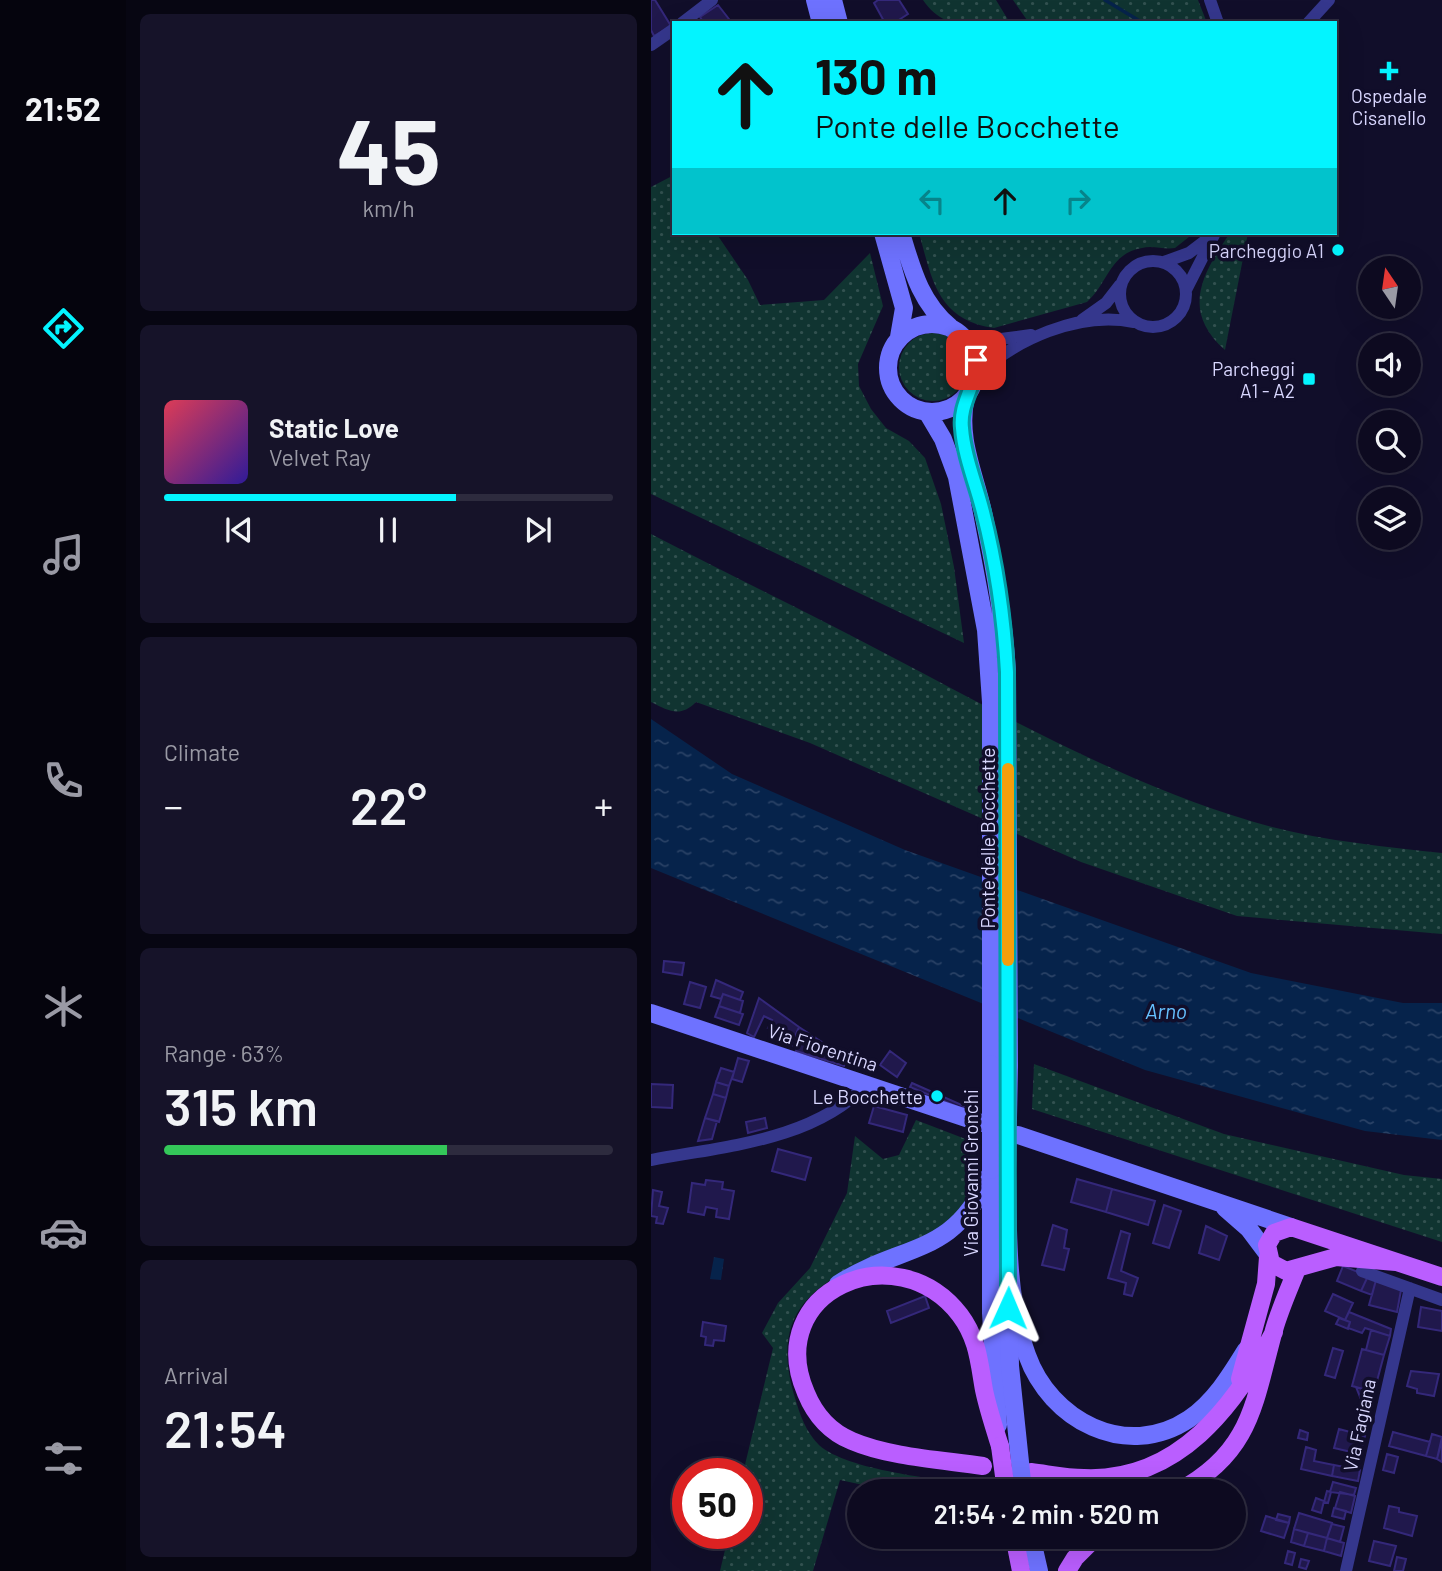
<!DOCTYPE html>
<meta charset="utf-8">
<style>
:root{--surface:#0d0a20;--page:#161329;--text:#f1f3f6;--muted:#9a9aa5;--line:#2d2b3e;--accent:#03f4ff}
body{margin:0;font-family:Barlow,sans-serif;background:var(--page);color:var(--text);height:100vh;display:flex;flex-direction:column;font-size:26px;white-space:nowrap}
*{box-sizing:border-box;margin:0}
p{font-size:23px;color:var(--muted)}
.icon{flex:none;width:38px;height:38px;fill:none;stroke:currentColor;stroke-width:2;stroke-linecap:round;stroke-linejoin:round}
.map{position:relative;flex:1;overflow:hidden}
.side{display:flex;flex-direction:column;gap:14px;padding:14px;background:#070612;width:525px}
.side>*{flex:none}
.guide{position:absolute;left:21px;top:21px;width:665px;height:214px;border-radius:0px;box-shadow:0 7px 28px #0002,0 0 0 2px var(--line);background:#03f4ff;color:#111;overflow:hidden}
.needle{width:46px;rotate:347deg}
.controls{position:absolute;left:707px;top:256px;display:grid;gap:14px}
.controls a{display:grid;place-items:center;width:63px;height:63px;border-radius:50%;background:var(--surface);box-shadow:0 7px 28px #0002,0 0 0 2px var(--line);font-size:35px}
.speed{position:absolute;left:21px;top:1458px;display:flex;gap:14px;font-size:35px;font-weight:700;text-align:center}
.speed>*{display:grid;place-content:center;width:91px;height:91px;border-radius:50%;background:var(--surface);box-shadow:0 7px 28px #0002,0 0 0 2px var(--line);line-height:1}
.speed .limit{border:10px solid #d22;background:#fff;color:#111}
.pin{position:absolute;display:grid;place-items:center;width:60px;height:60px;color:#fff;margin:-30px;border-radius:14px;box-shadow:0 4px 10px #0006}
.me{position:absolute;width:77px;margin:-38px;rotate:1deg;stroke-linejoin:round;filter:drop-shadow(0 0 5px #0008)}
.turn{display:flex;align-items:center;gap:24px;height:147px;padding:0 28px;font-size:32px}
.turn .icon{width:91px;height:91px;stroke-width:2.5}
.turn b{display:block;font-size:49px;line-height:60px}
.lanes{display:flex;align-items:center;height:66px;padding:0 28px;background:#0003;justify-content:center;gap:35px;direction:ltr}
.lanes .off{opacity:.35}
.big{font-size:52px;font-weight:600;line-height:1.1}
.side .card{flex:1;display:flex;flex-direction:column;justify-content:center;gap:10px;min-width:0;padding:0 24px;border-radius:10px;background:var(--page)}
.side .dial{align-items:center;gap:0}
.dial b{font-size:91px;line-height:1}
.song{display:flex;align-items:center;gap:21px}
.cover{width:84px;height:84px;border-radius:10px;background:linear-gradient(135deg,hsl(350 70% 55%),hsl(250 70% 35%))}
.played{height:7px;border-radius:4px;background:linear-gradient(90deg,var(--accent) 65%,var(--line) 65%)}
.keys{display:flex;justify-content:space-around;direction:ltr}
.heat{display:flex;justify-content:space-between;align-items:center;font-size:38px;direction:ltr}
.charge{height:10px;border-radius:5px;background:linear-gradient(90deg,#34c759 63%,var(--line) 0)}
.trip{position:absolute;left:196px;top:1479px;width:399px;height:70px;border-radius:35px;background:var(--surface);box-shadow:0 7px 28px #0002,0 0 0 2px var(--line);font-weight:600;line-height:70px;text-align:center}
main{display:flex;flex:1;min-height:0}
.tabs{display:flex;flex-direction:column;width:126px;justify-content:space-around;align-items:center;background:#05040d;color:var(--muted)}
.tabs .icon{width:49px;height:49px}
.tabs .selected{color:var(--accent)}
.tabs b{font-size:32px;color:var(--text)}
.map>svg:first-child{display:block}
.grass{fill:url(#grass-dots)}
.water{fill:url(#water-ripples)}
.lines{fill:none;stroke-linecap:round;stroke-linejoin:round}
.stream{stroke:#06234b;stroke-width:3.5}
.building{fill:#20184c;stroke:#34287a;stroke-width:2}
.street{stroke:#35378d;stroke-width:12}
.secondary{stroke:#6e72ff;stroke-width:18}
.primary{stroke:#ba5eff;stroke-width:18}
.secondary-bridge{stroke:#6e72ff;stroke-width:18}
.primary-bridge{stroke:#ba5eff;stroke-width:18}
.route-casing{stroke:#029fa6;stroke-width:18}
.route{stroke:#03f4ff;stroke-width:12}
.slow{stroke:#f59e0b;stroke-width:12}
.poi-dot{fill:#03f4ff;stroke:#110e2a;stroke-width:2.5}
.labels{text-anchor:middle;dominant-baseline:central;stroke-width:7;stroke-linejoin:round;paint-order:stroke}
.poi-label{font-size:19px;fill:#d9d7ff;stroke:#110e2a;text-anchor:end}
.street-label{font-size:19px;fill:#d9d7ff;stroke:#110e2a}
.water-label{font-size:21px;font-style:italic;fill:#65c0ff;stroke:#110e2a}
</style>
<main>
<nav class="tabs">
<b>21:52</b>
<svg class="icon selected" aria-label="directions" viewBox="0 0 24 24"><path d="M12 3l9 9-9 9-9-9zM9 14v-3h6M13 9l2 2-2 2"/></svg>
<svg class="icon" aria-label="music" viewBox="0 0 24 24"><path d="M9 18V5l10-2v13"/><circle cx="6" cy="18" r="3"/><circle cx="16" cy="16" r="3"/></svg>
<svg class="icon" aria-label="phone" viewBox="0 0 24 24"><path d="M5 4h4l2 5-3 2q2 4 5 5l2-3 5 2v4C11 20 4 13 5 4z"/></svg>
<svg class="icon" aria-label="climate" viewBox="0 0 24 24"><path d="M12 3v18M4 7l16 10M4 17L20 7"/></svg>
<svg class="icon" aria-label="car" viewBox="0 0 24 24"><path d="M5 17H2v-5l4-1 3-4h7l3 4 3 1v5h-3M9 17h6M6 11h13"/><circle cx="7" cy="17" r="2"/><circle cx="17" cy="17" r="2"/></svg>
<svg class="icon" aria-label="filters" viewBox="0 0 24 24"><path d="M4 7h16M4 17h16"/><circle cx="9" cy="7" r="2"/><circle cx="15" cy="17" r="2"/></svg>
</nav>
<section class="side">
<div class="card dial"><b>45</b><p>km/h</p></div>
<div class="card">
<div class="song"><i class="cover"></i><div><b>Static Love</b><p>Velvet Ray</p></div></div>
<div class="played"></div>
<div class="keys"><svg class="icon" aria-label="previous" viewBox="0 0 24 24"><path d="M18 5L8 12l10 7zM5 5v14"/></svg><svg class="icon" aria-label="pause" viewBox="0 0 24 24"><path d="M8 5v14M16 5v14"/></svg><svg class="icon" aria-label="next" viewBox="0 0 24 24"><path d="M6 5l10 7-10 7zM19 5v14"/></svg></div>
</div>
<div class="card"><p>Climate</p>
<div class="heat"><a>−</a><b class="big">22°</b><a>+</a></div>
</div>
<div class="card"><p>Range · 63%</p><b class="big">315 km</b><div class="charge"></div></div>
<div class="card"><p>Arrival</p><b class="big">21:54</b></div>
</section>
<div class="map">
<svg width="791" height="1571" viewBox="0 0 791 1571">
<defs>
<pattern id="grass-dots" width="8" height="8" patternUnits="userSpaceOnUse" patternTransform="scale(1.75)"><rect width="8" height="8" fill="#103431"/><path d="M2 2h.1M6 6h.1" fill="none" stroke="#325150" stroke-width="1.8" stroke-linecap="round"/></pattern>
<pattern id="water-ripples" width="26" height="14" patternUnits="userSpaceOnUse" patternTransform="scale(1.75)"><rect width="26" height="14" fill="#06234b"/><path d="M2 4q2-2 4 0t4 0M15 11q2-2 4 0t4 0" fill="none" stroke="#2a4266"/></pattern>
</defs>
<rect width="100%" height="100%" fill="#110e2a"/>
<path class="grass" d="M 272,0 L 345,0 L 359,23 C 321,23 295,33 272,0 Z
M 362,0 L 547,0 L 556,23 L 378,23 Z
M 23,175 L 23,233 L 65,233 L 97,280 L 109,305 L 173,300 L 219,253 L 232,306 L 207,364 L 208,386 L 220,409 L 235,428 L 258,441 L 274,458 L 290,504 L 303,567 L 313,643 L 0,494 L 0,187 Z
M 268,233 L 543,233 L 524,248 C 513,250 502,245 491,248 C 459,253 457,283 436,302 L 343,328 C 286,320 281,279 268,233 Z
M 579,233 L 597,233 L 574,350 C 529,310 552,273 579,233 Z
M248 367a34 34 0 1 1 68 0a34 34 0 1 1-68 0Z
M 0,534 C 80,576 161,614 241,657 C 359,719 475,784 603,822 C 664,840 728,846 791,853 L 791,934 L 586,916 L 430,862 L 159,743 L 45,702 C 29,718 18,711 0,702 Z
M 383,1064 L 573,1134 L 753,1175 L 791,1179 L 791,1242 L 381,1109 Z
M 265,1120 L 325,1143 C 325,1167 322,1193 307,1213 C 294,1232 269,1240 248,1248 C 172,1278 115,1304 144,1398 C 149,1415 155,1432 168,1445 C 197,1471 285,1478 326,1486 L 326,1491 L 240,1491 L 189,1480 L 162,1571 L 69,1571 L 78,1533 L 96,1533 L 96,1474 L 92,1473 L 122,1348 L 111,1333 L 127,1303 L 159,1268 L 196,1193 L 204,1136 L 232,1159 L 248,1155 Z"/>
<path class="water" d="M 0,719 L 81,774 L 254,850 L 600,973 L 752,1003 L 791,1003 L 791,1140 L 714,1131 L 494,1070 L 0,868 Z
M 63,1257 L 73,1259 L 70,1280 L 59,1279 Z"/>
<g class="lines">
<path class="stream" d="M 454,0 L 492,23"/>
</g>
<path class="building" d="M 0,0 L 4,0 L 20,26 L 3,36 L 0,30 Z
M 227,0 L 248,0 L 257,14 L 243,23 L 234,23 L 223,3 Z
M 67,5 L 81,23 L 53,23 L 49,17 Z
M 13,961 L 33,963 L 31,975 L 12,972 Z
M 65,980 L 92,992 L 89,1000 L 72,994 L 70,999 L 60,996 Z
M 39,982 L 55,987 L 49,1008 L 33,1004 Z
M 72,994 L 92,1001 L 89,1013 L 68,1006 Z
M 108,998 L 148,1027 L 143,1039 L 117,1028 L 121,1020 L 113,1016 L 103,1037 L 96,1033 Z
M 68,1006 L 92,1014 L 88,1025 L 64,1017 Z
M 148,1027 L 195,1058 L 193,1066 L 145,1051 L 146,1048 L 141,1045 Z
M 239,1051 L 255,1063 L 246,1077 L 229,1065 Z
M 87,1058 L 98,1061 L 91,1082 L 81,1079 Z
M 70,1068 L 83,1072 L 78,1086 L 65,1082 Z
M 65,1082 L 78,1086 L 75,1098 L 62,1094 Z
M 261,1083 L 313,1106 L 312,1109 L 259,1087 Z
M 0,1084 L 22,1085 L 21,1108 L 0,1107 Z
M 62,1094 L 75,1098 L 68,1122 L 54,1118 Z
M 223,1106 L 256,1115 L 252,1132 L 218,1123 Z
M 54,1118 L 66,1121 L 61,1139 L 47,1141 Z
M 114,1118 L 116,1128 L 97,1133 L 95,1122 Z
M 127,1149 L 160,1158 L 154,1180 L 121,1171 Z
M 426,1179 L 461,1189 L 455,1212 L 420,1202 Z
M 55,1180 L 72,1182 L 71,1189 L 83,1191 L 78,1219 L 65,1217 L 66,1209 L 55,1207 L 53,1215 L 37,1212 L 41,1183 L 54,1185 Z
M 461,1189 L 504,1201 L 497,1225 L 455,1212 Z
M 2,1190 L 11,1192 L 8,1206 L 17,1208 L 12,1224 L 5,1223 L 6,1217 L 0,1216 Z
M 513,1205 L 530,1211 L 518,1248 L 502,1243 Z
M 402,1225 L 416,1230 L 413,1248 L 418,1249 L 413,1270 L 391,1265 Z
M 555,1226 L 576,1236 L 568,1260 L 548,1253 Z
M 470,1231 L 479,1234 L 470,1271 L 487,1278 L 481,1296 L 473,1294 L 475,1283 L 457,1278 Z
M 692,1266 L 717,1276 L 710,1291 L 686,1281 Z
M 717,1276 L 725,1280 L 721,1295 L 710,1291 Z
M 725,1280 L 750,1290 L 746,1312 L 718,1305 Z
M 682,1294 L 702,1303 L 694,1320 L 674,1311 Z
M 274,1296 L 278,1308 L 240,1323 L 236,1311 Z
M 770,1307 L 791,1311 L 791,1331 L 767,1327 Z
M 698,1312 L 740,1329 L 739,1336 L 714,1328 L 711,1333 L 697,1328 L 699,1322 L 694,1320 Z
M 688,1318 L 699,1322 L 697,1329 L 685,1324 Z
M 52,1322 L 75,1326 L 73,1341 L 63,1340 L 62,1346 L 54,1345 L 55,1337 L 50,1336 Z
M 720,1330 L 739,1336 L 733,1355 L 715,1350 Z
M 682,1348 L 692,1351 L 684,1378 L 674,1375 Z
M 711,1349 L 733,1355 L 723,1392 L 701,1386 Z
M 760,1371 L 788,1374 L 783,1396 L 766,1393 L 766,1389 L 756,1386 Z
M 705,1387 L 723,1392 L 719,1409 L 713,1407 Z
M 688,1429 L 714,1436 L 709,1454 L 683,1448 Z
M 649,1430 L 657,1433 L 656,1440 L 647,1438 Z
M 742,1432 L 779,1442 L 775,1456 L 738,1446 Z
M 781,1434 L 791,1437 L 786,1459 L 775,1456 Z
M 791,1440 L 791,1462 L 786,1459 Z
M 655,1447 L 665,1450 L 663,1461 L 683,1465 L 681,1476 L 650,1469 Z
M 736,1454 L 747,1457 L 743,1473 L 732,1470 Z
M 683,1465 L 709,1470 L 707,1481 L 681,1476 Z
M 682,1482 L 705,1488 L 703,1495 L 679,1492 Z
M 676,1491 L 680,1492 L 677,1503 L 673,1502 Z
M 689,1492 L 704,1496 L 700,1513 L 684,1508 Z
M 665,1498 L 673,1501 L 670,1513 L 661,1510 Z
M 738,1506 L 748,1508 L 748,1512 L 766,1516 L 761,1536 L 733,1528 Z
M 683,1508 L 695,1511 L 693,1519 L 681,1516 Z
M 648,1513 L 681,1523 L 676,1538 L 643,1529 Z
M 627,1514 L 639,1517 L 638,1523 L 625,1520 Z
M 615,1516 L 638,1523 L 633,1538 L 610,1531 Z
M 681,1524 L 693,1527 L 689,1542 L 676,1538 Z
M 643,1529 L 657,1533 L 653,1546 L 640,1542 Z
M 657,1533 L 676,1538 L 673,1551 L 653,1546 Z
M 676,1538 L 693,1543 L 690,1556 L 673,1551 Z
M 723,1541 L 745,1546 L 739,1566 L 718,1561 Z
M 637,1551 L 644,1553 L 641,1565 L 634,1563 Z
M 746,1557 L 755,1559 L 752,1571 L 743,1571 Z
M 650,1559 L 658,1561 L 655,1569 L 648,1567 Z"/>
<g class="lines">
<path class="street" d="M 559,0 L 567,23
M 31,23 L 61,0
M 657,23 L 678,0
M 0,45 L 23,29
M469 294a33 33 0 1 1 66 0a33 33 0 1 1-66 0Z
M 513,262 L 538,253 L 559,237
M 535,290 L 564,233
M 431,320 L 455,303 L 469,285
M 314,337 L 334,341 L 380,335
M 324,378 C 363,339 428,311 483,322
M 0,1160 C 73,1146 162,1141 216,1084
M 711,1271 L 791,1300
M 695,1571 L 759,1288"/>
<path class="secondary" d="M 164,0 L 170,23
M 182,0 L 188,23
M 232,233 L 253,308 L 248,337
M 250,233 C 261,269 269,302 299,327
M237 368a44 44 0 1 1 88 0a44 44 0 1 1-88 0Z
M 315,397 C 305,439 325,476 333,517 C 344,568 353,620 356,672 L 358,1065
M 276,412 L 292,439 L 306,477 L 335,630 L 340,702 L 340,1064
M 0,1013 L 330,1123
M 367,1135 L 640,1227
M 340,1170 L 340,1313 L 347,1425
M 356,1171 C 357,1231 355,1298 376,1355 C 399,1420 475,1461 538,1419 C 563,1402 579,1376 595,1350
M 574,1208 L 598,1229 L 616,1253
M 187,1284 C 251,1243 303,1257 337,1177
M 380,1536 L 388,1571"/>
<path class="primary" d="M 745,1262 L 685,1257 L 635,1271 L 620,1263 L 616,1245 L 623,1233 L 640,1227 L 791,1277
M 589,1379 L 615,1284 L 617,1257
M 332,1466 C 292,1460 238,1457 201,1441 C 179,1432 164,1415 155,1393 C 111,1291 245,1232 309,1315 C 327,1339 328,1362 333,1390 C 337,1409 343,1427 349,1446
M 380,1472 C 397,1474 415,1478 433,1478 C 527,1482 584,1406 623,1332
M 528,1491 C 601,1452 603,1402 623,1330 C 629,1309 638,1289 646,1269
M 363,1536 L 370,1571
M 416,1571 L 424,1558 L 446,1536"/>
<path class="secondary-bridge" d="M 340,1170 L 340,1064
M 356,1171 L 358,1065
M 357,1256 L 359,1366 L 372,1491"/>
<path class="primary-bridge" d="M 349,1446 L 355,1491"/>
</g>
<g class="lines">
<g class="route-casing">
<path id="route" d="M 325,360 C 326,385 308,403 311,428 C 313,456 325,484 332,512 C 345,563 353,619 356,672 L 357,1308"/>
</g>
<use href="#route" class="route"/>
<path class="slow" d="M 357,769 L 357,960"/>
</g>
<g class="poi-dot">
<path d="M734.5 60.5h7v7h7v7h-7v7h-7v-7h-7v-7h7z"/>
<circle cx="687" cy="250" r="7"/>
<rect x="651" y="372" width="14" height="14" rx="3.5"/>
<circle cx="286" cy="1096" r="7"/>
</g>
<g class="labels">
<g class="poi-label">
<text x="738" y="95" text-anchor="middle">Ospedale<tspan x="738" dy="22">Cisanello</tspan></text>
<text x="673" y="250">Parcheggio A1</text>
<text x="644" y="368">Parcheggi<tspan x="644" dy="22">A1 - A2</tspan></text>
<text x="272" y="1096">Le Bocchette</text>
</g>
<g class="street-label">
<text transform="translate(336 838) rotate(-90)">Ponte delle Bocchette</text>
<text transform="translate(172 1047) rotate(18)">Via Fiorentina</text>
<text transform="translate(319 1173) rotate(-90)">Via Giovanni Gronchi</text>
<text transform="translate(708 1425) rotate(-78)">Via Fagiana</text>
</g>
<g class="water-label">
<text x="515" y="1010">Arno</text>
</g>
</g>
</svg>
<div class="controls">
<a><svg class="needle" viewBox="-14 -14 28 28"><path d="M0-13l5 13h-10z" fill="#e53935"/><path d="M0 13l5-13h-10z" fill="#9a9aa5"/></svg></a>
<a><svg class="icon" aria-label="sound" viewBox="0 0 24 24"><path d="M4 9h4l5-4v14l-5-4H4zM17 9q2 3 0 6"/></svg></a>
<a><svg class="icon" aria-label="search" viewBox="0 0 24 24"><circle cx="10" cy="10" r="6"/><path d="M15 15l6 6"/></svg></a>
<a><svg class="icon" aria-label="layers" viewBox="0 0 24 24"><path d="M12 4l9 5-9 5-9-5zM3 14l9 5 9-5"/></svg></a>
</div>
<div class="speed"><div class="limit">50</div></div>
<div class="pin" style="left:325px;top:360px;background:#d93025"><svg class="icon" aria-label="arrive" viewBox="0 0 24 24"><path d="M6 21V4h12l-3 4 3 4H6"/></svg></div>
<svg class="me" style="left:357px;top:1308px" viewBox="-20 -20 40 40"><path d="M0-17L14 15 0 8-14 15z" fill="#03f4ff" stroke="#fff" stroke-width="4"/></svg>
<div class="trip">21:54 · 2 min · 520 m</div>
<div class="guide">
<div class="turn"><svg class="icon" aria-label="ahead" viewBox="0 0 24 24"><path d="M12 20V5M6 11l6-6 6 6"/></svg><div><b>130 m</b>Ponte delle Bocchette</div></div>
<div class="lanes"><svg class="icon off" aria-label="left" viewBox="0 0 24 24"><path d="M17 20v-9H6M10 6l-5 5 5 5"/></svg><svg class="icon" aria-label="ahead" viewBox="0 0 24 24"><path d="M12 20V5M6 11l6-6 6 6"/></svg><svg class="icon off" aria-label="right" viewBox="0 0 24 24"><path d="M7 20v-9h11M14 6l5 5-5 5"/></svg></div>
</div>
</div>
</main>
